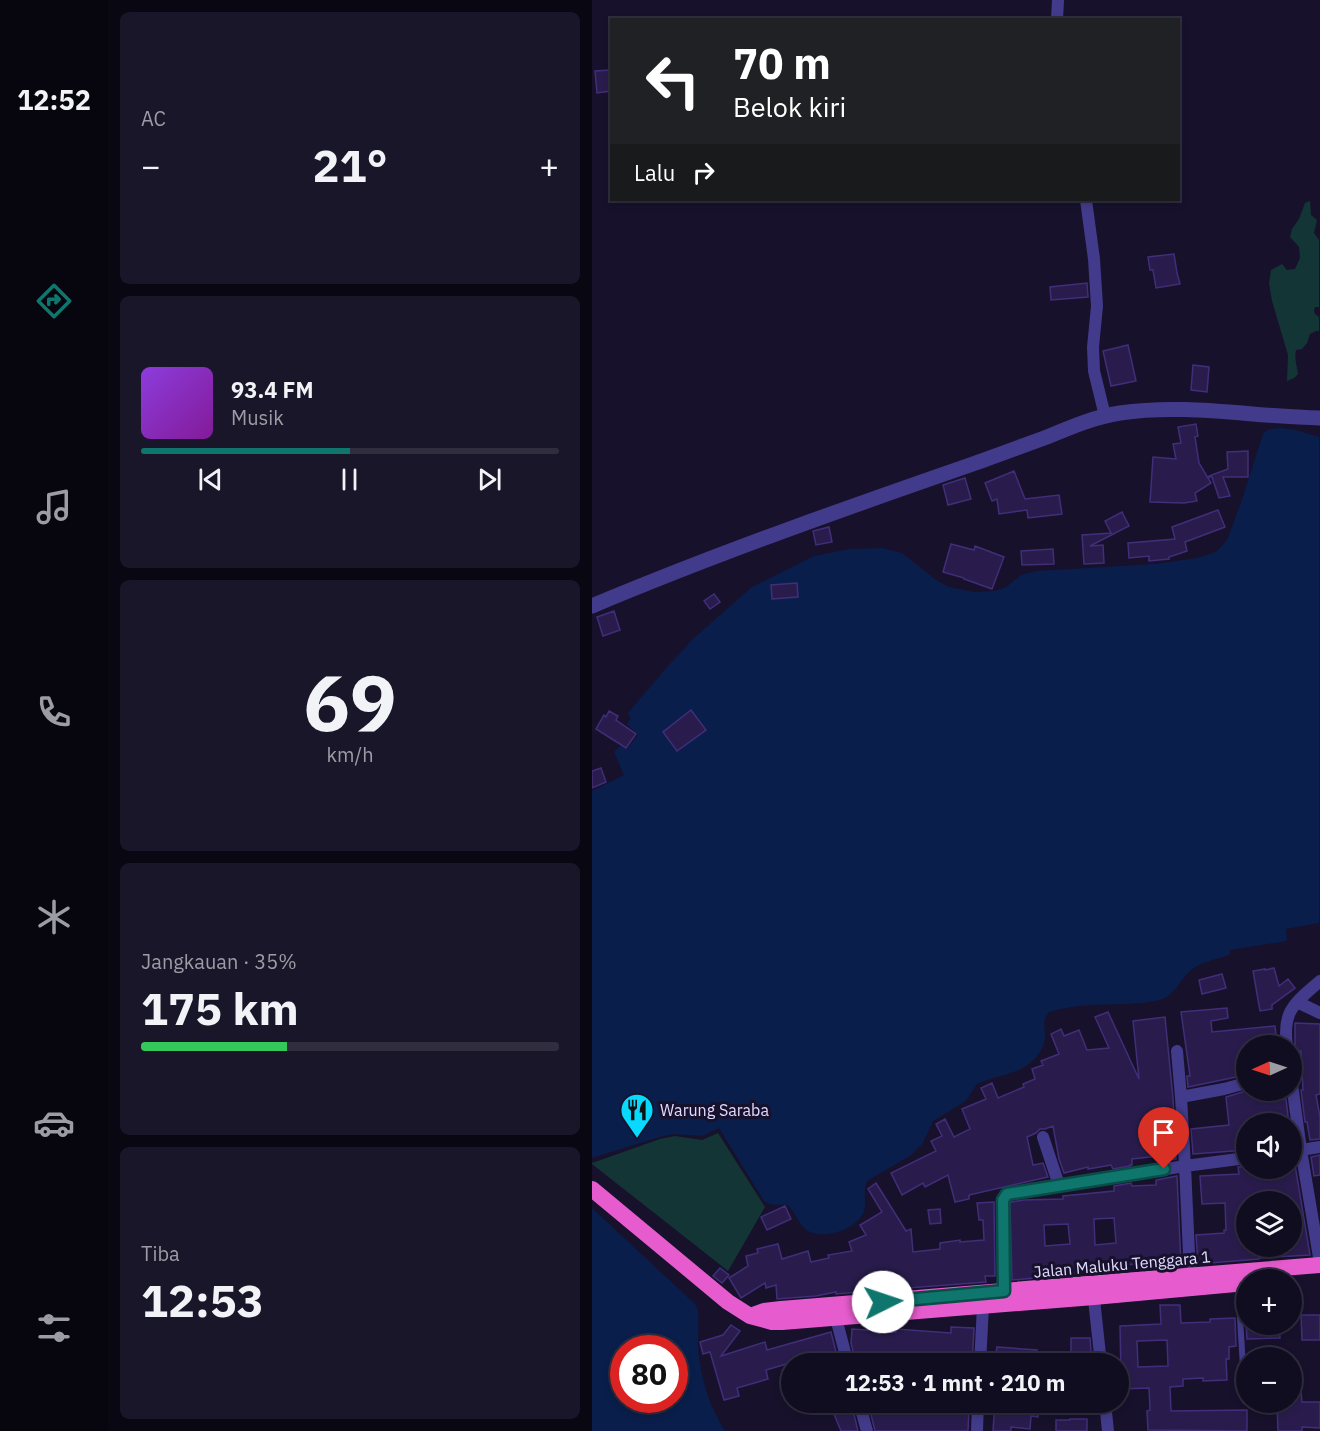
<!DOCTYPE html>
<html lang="id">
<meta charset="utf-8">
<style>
:root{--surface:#110d21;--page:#1a162a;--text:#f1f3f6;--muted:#9c9ca5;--line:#302d3f;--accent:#0f766e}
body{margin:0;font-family:"IBM Plex Sans",sans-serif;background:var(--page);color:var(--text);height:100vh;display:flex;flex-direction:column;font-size:22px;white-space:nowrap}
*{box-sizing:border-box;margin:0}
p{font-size:20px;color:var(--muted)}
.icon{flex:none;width:33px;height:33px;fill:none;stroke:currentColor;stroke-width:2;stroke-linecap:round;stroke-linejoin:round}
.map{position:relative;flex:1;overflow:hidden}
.panel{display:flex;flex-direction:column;gap:12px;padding:12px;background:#090712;width:484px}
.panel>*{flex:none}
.banner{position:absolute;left:18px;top:18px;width:570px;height:183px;border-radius:0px;box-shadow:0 3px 9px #0003,0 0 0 2px var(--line);background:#202124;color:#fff;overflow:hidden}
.needle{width:39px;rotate:267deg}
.tools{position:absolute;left:644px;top:1035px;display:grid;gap:12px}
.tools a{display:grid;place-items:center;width:66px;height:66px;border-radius:50%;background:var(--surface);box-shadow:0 3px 9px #0003,0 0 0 2px var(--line);font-size:30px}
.speed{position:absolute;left:18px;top:1335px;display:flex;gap:12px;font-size:30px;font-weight:700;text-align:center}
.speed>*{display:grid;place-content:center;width:78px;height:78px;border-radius:50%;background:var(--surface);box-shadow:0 3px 9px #0003,0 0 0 2px var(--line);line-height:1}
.speed .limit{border:9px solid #d22;background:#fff;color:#111}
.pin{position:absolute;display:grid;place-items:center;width:51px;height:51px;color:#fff;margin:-62px -26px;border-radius:50% 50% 50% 0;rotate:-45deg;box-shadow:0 0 6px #0007}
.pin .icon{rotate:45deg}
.me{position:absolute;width:66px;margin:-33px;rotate:86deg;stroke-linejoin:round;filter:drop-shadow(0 0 4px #0008)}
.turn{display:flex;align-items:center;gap:21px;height:126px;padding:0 24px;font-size:27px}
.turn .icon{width:78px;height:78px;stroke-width:2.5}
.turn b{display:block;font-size:42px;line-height:51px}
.then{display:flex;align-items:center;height:57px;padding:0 24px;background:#0003;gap:12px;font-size:22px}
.big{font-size:45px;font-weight:700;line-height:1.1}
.panel .tile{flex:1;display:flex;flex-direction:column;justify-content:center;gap:9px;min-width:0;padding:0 21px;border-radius:9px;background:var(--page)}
.panel .dial{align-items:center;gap:0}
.dial b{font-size:78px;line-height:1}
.song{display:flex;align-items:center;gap:18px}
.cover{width:72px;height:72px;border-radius:9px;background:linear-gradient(135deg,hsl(270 70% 55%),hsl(290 70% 35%))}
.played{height:6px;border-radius:3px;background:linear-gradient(90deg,var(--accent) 50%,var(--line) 50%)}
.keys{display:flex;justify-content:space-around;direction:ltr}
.heat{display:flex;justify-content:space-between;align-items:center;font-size:33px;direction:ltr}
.charge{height:9px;border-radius:4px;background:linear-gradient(90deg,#34c759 35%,var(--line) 0)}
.trip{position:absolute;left:189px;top:1353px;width:348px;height:60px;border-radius:30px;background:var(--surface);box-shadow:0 3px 9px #0003,0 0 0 2px var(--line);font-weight:700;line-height:60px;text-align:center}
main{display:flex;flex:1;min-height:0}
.dock{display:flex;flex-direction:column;width:108px;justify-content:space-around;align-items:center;background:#07050d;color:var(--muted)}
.dock .icon{width:42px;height:42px}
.dock .selected{color:var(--accent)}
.dock b{font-size:27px;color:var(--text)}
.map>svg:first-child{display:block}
.green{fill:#133536}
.water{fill:#0a1e4b;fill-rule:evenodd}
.building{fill:#291c4d;stroke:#412e79;stroke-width:1.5;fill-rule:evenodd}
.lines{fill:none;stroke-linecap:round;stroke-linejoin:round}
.service{stroke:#423b8b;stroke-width:6}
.minor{stroke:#423b8b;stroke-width:12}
.tertiary{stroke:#423b8b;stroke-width:15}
.trunk{stroke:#e65cce;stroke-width:16}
.route-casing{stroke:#0a4d48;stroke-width:15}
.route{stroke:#0f766e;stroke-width:10}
.labels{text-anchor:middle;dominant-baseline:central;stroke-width:6;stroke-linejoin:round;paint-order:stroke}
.poi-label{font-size:16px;fill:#e1dbff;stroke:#17112c;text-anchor:start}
.street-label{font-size:16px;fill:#e1dbff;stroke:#17112c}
</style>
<main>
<nav class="dock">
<b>12:52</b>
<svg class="icon selected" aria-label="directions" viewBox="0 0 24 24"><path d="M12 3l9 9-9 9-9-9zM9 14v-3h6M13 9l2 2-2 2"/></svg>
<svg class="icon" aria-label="music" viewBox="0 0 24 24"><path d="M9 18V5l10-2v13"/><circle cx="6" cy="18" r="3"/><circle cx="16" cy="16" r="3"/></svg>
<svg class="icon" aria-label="phone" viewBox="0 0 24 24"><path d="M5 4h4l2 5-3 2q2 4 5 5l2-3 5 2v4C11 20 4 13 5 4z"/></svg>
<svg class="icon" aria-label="climate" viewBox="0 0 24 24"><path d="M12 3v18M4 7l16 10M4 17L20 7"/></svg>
<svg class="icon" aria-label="car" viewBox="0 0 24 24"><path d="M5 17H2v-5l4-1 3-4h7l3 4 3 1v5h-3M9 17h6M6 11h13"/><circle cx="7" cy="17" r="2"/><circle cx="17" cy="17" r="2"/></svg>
<svg class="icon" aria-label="filters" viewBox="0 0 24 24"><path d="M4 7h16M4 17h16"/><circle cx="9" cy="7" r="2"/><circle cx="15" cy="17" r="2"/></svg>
</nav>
<section class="panel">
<div class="tile"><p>AC</p>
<div class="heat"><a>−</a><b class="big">21°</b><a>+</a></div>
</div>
<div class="tile">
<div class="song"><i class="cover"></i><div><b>93.4 FM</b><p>Musik</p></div></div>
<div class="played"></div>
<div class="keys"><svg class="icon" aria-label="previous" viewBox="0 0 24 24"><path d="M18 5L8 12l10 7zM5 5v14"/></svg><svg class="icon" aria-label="pause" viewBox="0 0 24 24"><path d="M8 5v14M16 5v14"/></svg><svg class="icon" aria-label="next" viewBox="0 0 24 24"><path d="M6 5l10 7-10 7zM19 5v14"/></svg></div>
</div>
<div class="tile dial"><b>69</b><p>km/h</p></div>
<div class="tile"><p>Jangkauan · 35%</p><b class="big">175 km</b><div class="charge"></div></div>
<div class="tile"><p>Tiba</p><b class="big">12:53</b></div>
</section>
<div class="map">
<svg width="728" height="1431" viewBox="0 0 728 1431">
<rect width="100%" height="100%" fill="#17112c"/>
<path class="green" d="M 718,201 L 719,215 L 725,220 L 722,233 L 727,240 L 727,307 L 723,307 L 722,310 L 723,314 L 727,317 L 727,331 L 724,331 L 718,334 L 715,343 L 710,349 L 704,350 C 702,359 705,365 706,374 L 702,378 L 695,381 L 696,355 L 680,301 L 677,283 L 679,270 L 690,264 L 695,270 L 703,269 L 708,258 L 707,247 L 698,237 L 700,229 L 707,219 L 713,203 Z
M 126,1133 L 173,1207 L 136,1271 L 0,1164 L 0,1163 L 68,1139 L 83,1136 L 110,1140 Z"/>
<path class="water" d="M 689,428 L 704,430 L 727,437 L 727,923 L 694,929 L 695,941 L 638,950 L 638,955 C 625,959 606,962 596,973 C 587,982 583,994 571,999 C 559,1003 546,1003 534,1004 C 508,1005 482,1004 457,1012 C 449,1020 454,1029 453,1039 C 452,1046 449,1051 445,1056 C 429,1076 405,1074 385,1084 L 374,1101 L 341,1121 L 331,1143 L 318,1156 L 275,1181 C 270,1192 276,1204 271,1214 C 262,1230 232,1240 216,1231 C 207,1225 203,1212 196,1205 C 186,1204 180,1207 172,1201 L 127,1128 L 110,1136 L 82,1134 L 71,1136 L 0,1158 L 0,791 L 32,775 L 22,752 L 28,746 L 35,749 L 46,735 L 35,724 L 39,718 L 36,713 L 76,666 L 102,638 L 160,587 L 222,556 L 258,549 L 291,548 L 310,553 L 344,580 L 357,587 L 382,592 L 403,591 L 414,587 L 429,575 L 445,571 L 563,564 L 605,558 L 624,552 L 635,540 L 650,500 L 671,434 L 677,429 Z
M 0,1208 L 103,1304 L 106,1310 C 107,1326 105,1341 107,1357 C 110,1382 119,1410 133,1431 L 0,1431 ZM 32,1348 L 82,1348 L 82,1400 L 32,1400 Z"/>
<path class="building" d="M 18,70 L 19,91 L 5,93 L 3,71 Z
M 582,254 L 585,273 L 588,284 L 564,288 L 561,270 L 558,270 L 556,257 Z
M 495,283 L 496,297 L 459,300 L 458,287 Z
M 536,345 L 544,381 L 519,386 L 511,351 Z
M 601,365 L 617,367 L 615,392 L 599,390 Z
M 604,424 L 606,436 L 603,437 L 607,463 L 619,483 L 603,493 L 605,501 L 592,503 L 558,502 L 561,457 L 584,459 L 581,444 L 589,443 L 586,427 Z
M 656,451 L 656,477 L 631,477 L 638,496 L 627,498 L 620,477 L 617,477 L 617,476 L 636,469 L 635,452 Z
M 422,471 L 433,499 L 467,495 L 470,514 L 436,518 L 435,510 L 407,514 L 405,499 L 400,501 L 393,483 Z
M 373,478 L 379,499 L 356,505 L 351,485 Z
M 626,510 L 633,527 L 593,542 L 595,551 L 577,557 L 577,559 L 557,561 L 557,556 L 537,558 L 536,543 L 583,539 L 580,527 Z
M 530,512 L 537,526 L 498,546 L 511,545 L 512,563 L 492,564 L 490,535 L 519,533 L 513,521 Z
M 237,527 L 240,542 L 224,545 L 221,531 Z
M 359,544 L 382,550 L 383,546 L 412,557 L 400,589 L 372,579 L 372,578 L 351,572 Z
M 461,549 L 462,564 L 430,565 L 429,551 Z
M 205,583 L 206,597 L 180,599 L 179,585 Z
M 122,594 L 128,602 L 118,609 L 112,601 Z
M 22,611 L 28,630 L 11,636 L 5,617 Z
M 99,710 L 114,730 L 85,751 L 71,732 Z
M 17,711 L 26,716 L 24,720 L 44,734 L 34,748 L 4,729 L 12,715 L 14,717 Z
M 9,768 L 14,782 L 0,788 L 0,771 Z
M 682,968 L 687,986 L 696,979 L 703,988 L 680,1005 L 680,1009 L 668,1011 L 661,971 L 673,969 L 673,970 Z
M 630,974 L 634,988 L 610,994 L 607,980 Z
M 635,1008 L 636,1018 L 619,1021 L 620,1032 L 683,1026 L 685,1046 L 654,1046 L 654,1075 L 596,1087 L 595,1076 L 598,1076 L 589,1012 Z
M 516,1012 L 547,1079 L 541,1021 L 573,1017 L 581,1098 L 584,1159 L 567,1162 L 567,1156 L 540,1159 L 540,1165 L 538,1165 L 538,1166 L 521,1169 L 519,1165 L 496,1169 L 496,1167 L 472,1173 L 467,1159 L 461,1126 L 453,1129 L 448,1129 L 444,1133 L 435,1137 L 441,1165 L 451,1163 L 456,1177 L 377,1195 L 377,1199 L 363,1202 L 356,1175 L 333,1187 L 331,1183 L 310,1195 L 299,1173 L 344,1151 L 339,1141 L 350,1136 L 344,1124 L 353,1119 L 362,1137 L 378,1129 L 370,1109 L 394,1099 L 389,1088 L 400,1083 L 406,1098 L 432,1087 L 431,1084 L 443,1079 L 440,1069 L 451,1065 L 449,1061 L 467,1054 L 459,1034 L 469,1029 L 472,1036 L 487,1030 L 495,1050 L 517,1048 L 503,1017 Z
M 703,1023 L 728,1024 L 728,1094 L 724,1095 L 728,1117 L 728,1139 L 718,1140 L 715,1122 L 713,1122 L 709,1090 L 711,1090 L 709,1051 L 702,1051 L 703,1046 Z
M 657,1090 L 689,1090 L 689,1099 L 694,1099 L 697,1124 L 654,1124 L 654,1150 L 601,1154 L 599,1129 L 637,1125 L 634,1097 Z
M 728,1155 L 728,1175 L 722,1176 L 719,1157 Z
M 699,1159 L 702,1159 L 718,1255 L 667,1258 L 667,1259 L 606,1264 L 604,1235 L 632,1233 L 632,1230 L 634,1230 L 633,1203 L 610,1204 L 608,1176 L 647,1174 L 646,1167 L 654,1166 L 654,1168 L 699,1168 ZM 654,1202 L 699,1202 L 699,1246 L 654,1246 Z
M 585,1176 L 589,1266 L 545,1269 L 544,1264 L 520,1266 L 520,1271 L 443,1275 L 443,1278 L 420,1280 L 418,1203 L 419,1202 L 432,1200 L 471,1199 L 471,1196 L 522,1191 L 522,1186 L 539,1183 L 540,1186 L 564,1185 L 564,1180 ZM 522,1218 L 524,1243 L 503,1245 L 502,1219 ZM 476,1224 L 478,1244 L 453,1246 L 452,1225 Z
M 284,1183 L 314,1231 L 319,1229 L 321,1252 L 348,1249 L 348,1243 L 368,1240 L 368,1242 L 392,1240 L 391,1220 L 387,1220 L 385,1203 L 402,1202 L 403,1276 L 393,1276 L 394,1282 L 316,1288 L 315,1285 L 293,1287 L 294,1290 L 244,1294 L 244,1292 L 224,1296 L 185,1299 L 184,1285 L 174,1288 L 173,1283 L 149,1298 L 137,1278 L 156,1266 L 154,1256 L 166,1253 L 165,1249 L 186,1244 L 190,1259 L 216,1251 L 219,1262 L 237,1258 L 236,1255 L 260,1251 L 257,1242 L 274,1235 L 268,1225 L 290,1212 L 276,1189 Z
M 193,1206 L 199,1219 L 175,1230 L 169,1217 Z
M 348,1209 L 349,1223 L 338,1224 L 336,1210 Z
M 128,1268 L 137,1275 L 130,1283 L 121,1276 Z
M 568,1305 L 588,1305 L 589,1323 L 618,1322 L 618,1319 L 643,1318 L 644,1346 L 637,1347 L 637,1359 L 634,1359 L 635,1380 L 611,1381 L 611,1378 L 591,1379 L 591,1386 L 578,1387 L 579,1411 L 655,1410 L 655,1431 L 556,1430 L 555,1411 L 558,1410 L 557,1388 L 528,1389 L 527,1375 L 529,1375 L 528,1326 L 569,1324 ZM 575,1340 L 576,1366 L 546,1367 L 545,1341 Z
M 709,1315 L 728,1315 L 728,1340 L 710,1340 Z
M 654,1324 L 687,1324 L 688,1338 L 655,1339 Z
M 139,1325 L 148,1331 L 129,1356 L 173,1342 L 175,1350 L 239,1332 L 247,1364 L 231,1364 L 229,1359 L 219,1362 L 218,1357 L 174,1370 L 176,1379 L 145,1388 L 147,1396 L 132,1400 L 118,1352 L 111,1354 L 108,1342 L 131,1335 Z
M 359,1327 L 382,1328 L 380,1364 L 327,1364 L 288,1361 L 288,1364 L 264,1364 L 259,1343 L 260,1329 L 304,1332 L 304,1329 L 359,1333 Z
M 479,1338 L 498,1338 L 500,1364 L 479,1364 Z
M 405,1347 L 445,1350 L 444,1364 L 396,1364 L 397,1354 L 404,1354 Z
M 709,1391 L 710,1402 L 728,1402 L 728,1428 L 710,1427 L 710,1431 L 686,1431 L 685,1402 L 699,1402 L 699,1392 Z
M 237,1402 L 259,1402 L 266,1431 L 249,1431 Z
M 276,1402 L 280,1402 L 281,1407 L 303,1402 L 320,1402 L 320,1408 L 354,1407 L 354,1406 L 377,1408 L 376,1431 L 283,1431 Z
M 403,1402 L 447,1402 L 446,1417 L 439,1416 L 438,1429 L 419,1427 L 419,1431 L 401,1431 Z
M 478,1419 L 495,1419 L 495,1431 L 464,1431 L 464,1420 L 478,1420 Z"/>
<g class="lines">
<path class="service" d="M 646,1284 L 653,1401"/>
<path class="minor" d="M 465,20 L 466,0
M 494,200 L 502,259 L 505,306 L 501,347 L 502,371 L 513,416
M 705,1002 L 728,1013
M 695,1046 C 690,1010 703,1003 728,981
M 585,1051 L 589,1097 L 593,1166 L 654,1158
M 699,1077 L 709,1150 L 728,1147
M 589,1097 L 632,1089 L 654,1083
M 451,1137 L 467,1185
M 699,1151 L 709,1150 L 728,1263
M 501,1290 L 509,1364
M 412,1291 L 410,1200 L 415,1194 L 593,1166 L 598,1276
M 244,1318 L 256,1364
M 388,1364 L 391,1306
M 267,1402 L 275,1431
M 513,1402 L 516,1431
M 385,1431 L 386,1402"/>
<path class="tertiary" d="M 0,606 C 124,554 251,509 378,465 C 404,456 430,446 455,437 C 479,427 502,417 528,413 C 595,403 661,417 728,418"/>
<path class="trunk" d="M 0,1189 L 136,1302 L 158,1316 L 180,1322 L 190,1322 L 502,1297 L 654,1283
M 161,1315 L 172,1311 L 189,1309 L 728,1265"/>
</g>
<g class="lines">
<g class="route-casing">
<path id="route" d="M 291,1302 L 412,1291 L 411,1200 L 415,1194 L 572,1169"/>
</g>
<use href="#route" class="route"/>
</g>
<defs>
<g id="restaurant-pin" transform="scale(1.725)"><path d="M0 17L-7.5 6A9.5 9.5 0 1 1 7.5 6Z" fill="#07d9ff" stroke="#17112c"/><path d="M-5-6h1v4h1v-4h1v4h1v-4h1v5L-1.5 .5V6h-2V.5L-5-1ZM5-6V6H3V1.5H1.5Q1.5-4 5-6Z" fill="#111"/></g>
</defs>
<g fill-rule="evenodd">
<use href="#restaurant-pin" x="45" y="1110"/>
</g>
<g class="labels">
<g class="poi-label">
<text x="68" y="1110">Warung Saraba</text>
</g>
<g class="street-label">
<text transform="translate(530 1264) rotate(-5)">Jalan Maluku Tenggara 1</text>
</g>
</g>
</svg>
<div class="tools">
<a><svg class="needle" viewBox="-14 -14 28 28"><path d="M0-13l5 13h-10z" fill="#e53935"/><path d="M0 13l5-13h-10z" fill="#9c9ca5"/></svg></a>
<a><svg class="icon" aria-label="sound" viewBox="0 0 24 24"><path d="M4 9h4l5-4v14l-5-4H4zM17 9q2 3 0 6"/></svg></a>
<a><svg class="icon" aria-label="layers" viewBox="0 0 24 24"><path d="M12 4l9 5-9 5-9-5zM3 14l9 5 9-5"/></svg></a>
<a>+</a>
<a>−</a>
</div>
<div class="speed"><div class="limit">80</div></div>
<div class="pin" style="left:572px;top:1169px;background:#d93025"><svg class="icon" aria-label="arrive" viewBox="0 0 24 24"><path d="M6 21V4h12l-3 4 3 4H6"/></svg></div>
<svg class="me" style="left:291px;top:1302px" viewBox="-20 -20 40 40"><circle r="19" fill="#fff"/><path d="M0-13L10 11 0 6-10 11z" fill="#0f766e"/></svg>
<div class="trip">12:53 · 1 mnt · 210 m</div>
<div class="banner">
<div class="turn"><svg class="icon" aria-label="left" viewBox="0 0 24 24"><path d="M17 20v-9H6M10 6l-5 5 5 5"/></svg><div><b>70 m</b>Belok kiri</div></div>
<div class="then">Lalu<svg class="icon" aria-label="right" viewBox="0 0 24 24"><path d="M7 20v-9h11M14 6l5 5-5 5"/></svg></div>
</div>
</div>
</main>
